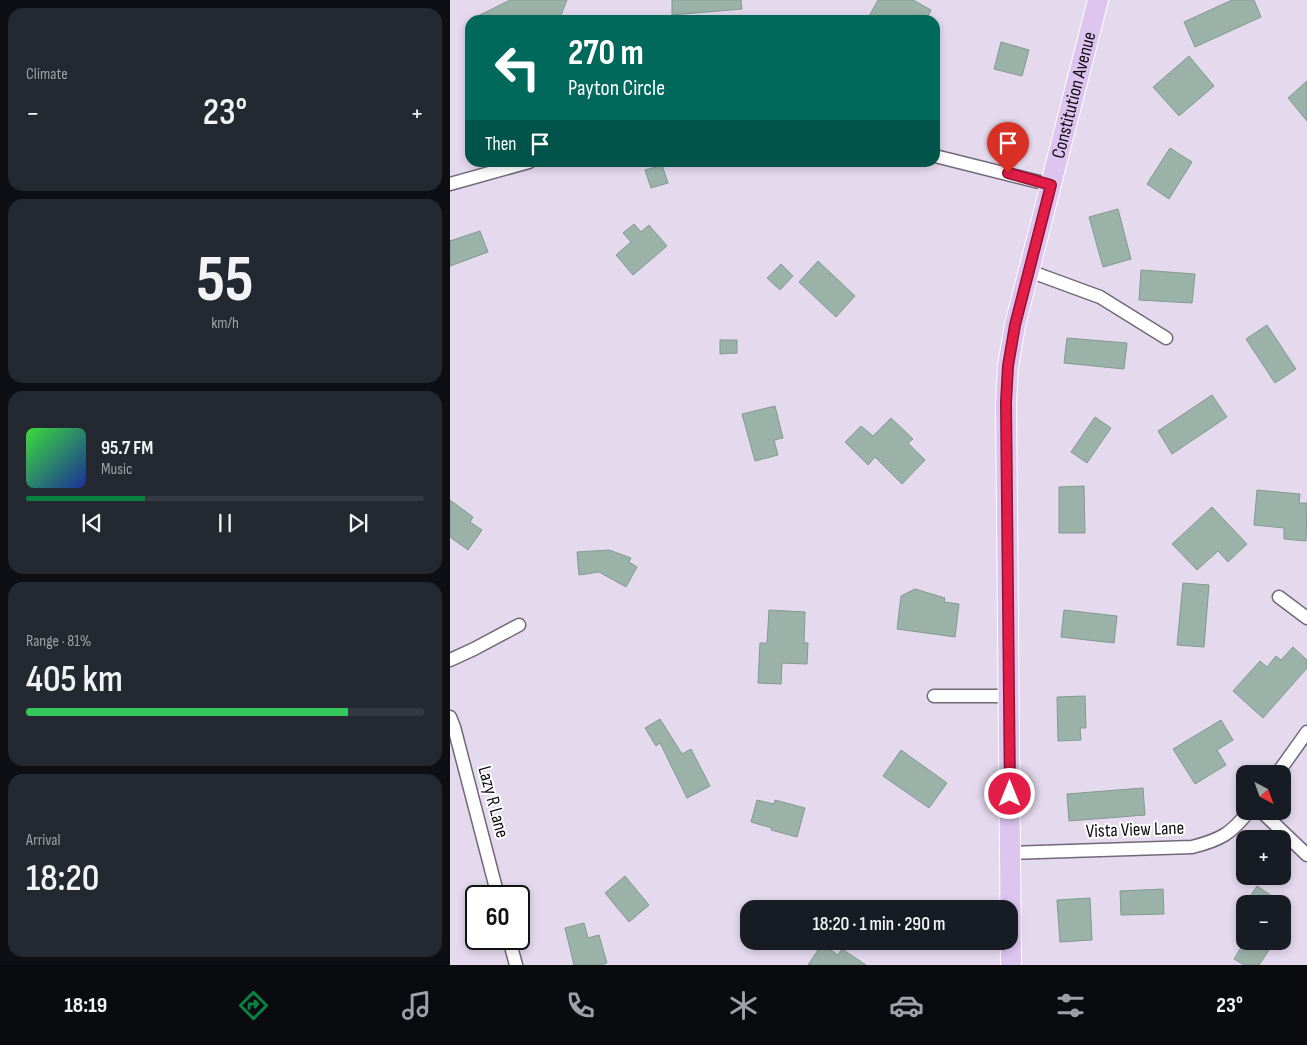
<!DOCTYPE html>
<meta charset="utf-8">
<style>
:root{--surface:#171b24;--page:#242831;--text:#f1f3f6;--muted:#9ea1a6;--line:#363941;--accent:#0b8043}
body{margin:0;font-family:"Sofia Sans Condensed",sans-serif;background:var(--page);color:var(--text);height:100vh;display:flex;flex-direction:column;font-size:19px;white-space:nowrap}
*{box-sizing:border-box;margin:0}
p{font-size:16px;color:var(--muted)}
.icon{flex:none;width:28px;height:28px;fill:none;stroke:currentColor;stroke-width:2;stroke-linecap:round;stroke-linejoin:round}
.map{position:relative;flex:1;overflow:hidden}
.sheet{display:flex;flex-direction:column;gap:8px;padding:8px;background:#0d0f14;width:450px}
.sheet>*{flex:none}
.hud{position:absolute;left:15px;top:15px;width:475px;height:152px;border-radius:15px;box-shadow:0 2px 8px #0003;background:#00695c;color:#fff;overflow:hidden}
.needle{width:32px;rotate:139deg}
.controls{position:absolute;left:786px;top:765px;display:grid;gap:10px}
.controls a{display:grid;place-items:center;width:55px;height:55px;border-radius:10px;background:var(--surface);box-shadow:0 2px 8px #0003;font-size:25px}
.speed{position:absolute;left:15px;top:885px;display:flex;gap:10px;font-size:25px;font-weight:700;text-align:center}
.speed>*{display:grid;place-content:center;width:65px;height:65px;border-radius:50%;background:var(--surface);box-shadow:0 2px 8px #0003;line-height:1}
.speed .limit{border:2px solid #111;border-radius:8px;background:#fff;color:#111}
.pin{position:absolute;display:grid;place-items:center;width:42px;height:42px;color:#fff;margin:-51px -21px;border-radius:50% 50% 50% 0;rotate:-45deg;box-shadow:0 0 5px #0007}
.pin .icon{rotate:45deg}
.me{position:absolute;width:55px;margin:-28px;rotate:0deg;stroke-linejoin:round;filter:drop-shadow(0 0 4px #0008)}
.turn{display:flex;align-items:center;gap:18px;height:105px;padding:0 20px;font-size:22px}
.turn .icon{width:65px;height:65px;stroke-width:2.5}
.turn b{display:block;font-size:35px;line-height:42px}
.then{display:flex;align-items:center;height:48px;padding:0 20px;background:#0003;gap:10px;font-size:19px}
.big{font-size:38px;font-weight:600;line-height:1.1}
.sheet .card{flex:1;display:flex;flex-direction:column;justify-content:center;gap:8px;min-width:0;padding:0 18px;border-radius:15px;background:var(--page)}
.sheet .dial{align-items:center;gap:0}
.dial b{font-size:65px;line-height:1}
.song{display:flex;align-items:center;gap:15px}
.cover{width:60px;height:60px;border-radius:8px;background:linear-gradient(135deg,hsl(120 70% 55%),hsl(230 70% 35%))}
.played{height:5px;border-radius:2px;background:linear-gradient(90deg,var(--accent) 30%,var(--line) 30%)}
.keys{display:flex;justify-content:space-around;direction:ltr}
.heat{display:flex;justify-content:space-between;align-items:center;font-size:28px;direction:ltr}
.charge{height:8px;border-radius:4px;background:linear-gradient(90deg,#34c759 81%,var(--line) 0)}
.trip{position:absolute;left:290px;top:900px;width:278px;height:50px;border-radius:15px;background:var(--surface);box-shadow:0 2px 8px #0003;font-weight:600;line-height:50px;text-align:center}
.menu{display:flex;height:80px;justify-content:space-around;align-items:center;background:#090b0e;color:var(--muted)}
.menu .icon{width:35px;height:35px}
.menu .active{color:var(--accent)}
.menu b{font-size:22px;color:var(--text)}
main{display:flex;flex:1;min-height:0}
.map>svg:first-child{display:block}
.building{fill:#9bb2a9;stroke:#829990}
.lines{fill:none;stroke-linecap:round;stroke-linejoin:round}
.street-casing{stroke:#716879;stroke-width:15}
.primary-casing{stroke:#fff;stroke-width:22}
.street{stroke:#fff;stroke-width:12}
.primary{stroke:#ddc5ef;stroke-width:20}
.route-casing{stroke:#92132f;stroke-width:12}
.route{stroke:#e11d48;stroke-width:9}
.labels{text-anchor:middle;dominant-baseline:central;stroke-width:4;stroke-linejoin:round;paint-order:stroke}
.street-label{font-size:19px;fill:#100c12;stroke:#fff}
</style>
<main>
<section class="sheet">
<div class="card"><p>Climate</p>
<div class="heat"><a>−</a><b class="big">23°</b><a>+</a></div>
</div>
<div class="card dial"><b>55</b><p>km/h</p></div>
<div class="card">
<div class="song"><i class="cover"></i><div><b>95.7 FM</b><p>Music</p></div></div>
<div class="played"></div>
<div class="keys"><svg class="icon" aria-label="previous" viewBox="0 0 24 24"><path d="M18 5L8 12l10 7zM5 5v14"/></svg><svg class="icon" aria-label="pause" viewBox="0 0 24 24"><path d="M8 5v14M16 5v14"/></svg><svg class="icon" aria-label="next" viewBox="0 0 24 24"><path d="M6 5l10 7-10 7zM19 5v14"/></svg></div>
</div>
<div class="card"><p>Range · 81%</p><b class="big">405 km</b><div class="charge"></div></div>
<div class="card"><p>Arrival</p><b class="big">18:20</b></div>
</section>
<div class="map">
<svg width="857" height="965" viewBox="0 0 857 965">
<rect width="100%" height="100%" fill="#e4d9ed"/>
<path class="building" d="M 60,0 L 117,0 L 109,20 L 20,20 Z
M 222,0 L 291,0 L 292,9 L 222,15 Z
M 428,0 L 463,0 L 481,10 L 476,20 L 417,20 Z
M 782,0 L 804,0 L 811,17 L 745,47 L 734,22 Z
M 551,42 L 579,50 L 572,76 L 544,69 Z
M 739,56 L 764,86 L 729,116 L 703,87 Z
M 857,81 L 857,121 L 838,98 Z
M 720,148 L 742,162 L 719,199 L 697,184 Z
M 212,165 L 218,183 L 201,188 L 195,170 Z
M 668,209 L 681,259 L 653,267 L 639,217 Z
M 184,224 L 191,232 L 199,225 L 217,246 L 183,275 L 166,255 L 181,242 L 173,233 Z
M 30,231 L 38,252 L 0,266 L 0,241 Z
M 368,261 L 405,296 L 386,317 L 349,282 Z
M 331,264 L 343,276 L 330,290 L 317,278 Z
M 691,270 L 745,274 L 742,303 L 689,300 Z
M 817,325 L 846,369 L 825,383 L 796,339 Z
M 617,338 L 677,343 L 674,369 L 614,363 Z
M 270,340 L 287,340 L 287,353 L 270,354 Z
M 762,395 L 777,417 L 722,454 L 708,431 Z
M 325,406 L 333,438 L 324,440 L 328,455 L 305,461 L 292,414 Z
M 645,417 L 661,428 L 637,463 L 621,452 Z
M 441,418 L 463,439 L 458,443 L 475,460 L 452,484 L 425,457 L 418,465 L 395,442 L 411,426 L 423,436 Z
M 634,486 L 635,533 L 609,533 L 609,487 Z
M 807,490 L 850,494 L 849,503 L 857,503 L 856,541 L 834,539 L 834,528 L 804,525 Z
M 0,500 L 23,517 L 20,522 L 32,530 L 18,550 L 0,537 Z
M 762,507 L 797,544 L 778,562 L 768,551 L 747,570 L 722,544 Z
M 159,550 L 181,558 L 179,562 L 187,567 L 176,587 L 149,572 L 129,575 L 127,552 Z
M 733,583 L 759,585 L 754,647 L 727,645 Z
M 465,589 L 495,598 L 494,602 L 509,604 L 505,637 L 447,629 L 451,596 Z
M 319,610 L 355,612 L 354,643 L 358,643 L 357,664 L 332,663 L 331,684 L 308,683 L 310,643 L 317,643 Z
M 614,610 L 667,616 L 664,643 L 611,637 Z
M 843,647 L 857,660 L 857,668 L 813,718 L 783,691 L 810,661 L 817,667 L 826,656 L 831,660 Z
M 635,696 L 636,728 L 630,728 L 631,740 L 608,741 L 607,697 Z
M 210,719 L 232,754 L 241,749 L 260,786 L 237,798 L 210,743 L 206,746 L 195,728 Z
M 771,720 L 783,740 L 767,750 L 776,765 L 745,784 L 723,749 Z
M 451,750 L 497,783 L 479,808 L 433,776 Z
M 693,788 L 695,815 L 619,821 L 617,794 Z
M 307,800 L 324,804 L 325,800 L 355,808 L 347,837 L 321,830 L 322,828 L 301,822 Z
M 175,876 L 199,905 L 179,922 L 155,893 Z
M 807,886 L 834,904 L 795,904 Z
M 713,889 L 714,914 L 671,915 L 670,891 Z
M 640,898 L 642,940 L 610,942 L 607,900 Z
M 134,923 L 138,938 L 149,935 L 157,963 L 150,965 L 124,965 L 115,928 Z
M 795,941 L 825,941 L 809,965 L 794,965 L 784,959 Z
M 372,944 L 388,955 L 392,949 L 416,965 L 358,965 Z"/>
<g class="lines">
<g class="street-casing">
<path id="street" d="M 485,156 L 601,185
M 0,184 L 79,162
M 579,271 L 650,297 L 716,338
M 829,597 L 857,618
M 0,660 L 24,649 L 69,625
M 484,696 L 559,696
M 0,717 L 4,727 L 48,896
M 827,774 L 857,732
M 811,811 L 857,855
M 560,853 L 742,847 C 770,840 781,834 799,811
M 59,939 L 66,965"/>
</g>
<g class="primary-casing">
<g id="primary">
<path id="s1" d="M 561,965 L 556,402 L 558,366 L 565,325 L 648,0"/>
</g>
</g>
<use href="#street" class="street"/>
<use href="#primary" class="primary"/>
</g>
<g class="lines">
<g class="route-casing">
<path id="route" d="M 558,173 L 601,185 L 565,325 L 558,366 L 556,402 L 560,794"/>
</g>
<use href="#route" class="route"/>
</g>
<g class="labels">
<g class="street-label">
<text stroke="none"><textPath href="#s1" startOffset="878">Constitution Avenue</textPath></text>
<text transform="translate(43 802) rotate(75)">Lazy R Lane</text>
<text transform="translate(685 830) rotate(-2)">Vista View Lane</text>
</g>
</g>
</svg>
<div class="controls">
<a><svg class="needle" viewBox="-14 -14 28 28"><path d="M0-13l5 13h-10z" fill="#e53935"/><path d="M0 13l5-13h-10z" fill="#9ea1a6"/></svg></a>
<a>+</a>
<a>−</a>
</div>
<div class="speed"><div class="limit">60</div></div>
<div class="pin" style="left:558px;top:173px;background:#d93025"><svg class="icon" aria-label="arrive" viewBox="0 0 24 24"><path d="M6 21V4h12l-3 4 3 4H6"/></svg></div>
<svg class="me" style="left:560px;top:794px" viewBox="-20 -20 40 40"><circle r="17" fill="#e11d48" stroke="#fff" stroke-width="3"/><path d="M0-11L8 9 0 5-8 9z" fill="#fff"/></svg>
<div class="trip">18:20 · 1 min · 290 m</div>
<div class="hud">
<div class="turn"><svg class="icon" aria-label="left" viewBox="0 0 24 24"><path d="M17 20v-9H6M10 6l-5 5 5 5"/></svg><div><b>270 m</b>Payton Circle</div></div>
<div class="then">Then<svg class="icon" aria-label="arrive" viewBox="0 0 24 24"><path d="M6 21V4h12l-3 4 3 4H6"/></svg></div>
</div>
</div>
</main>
<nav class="menu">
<b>18:19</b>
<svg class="icon active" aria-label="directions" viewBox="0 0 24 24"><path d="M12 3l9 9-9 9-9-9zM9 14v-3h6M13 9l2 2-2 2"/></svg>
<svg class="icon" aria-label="music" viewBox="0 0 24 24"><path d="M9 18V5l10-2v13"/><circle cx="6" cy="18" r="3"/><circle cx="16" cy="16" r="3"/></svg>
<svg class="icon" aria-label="phone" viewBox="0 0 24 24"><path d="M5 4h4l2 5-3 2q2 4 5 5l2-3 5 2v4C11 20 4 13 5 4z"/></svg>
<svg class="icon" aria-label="climate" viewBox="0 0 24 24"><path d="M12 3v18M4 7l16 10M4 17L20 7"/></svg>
<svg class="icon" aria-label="car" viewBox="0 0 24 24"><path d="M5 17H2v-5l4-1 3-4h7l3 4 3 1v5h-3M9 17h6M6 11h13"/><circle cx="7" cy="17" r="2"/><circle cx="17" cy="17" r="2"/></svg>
<svg class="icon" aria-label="filters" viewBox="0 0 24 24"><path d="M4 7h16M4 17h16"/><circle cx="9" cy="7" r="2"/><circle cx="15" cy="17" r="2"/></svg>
<b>23°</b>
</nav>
